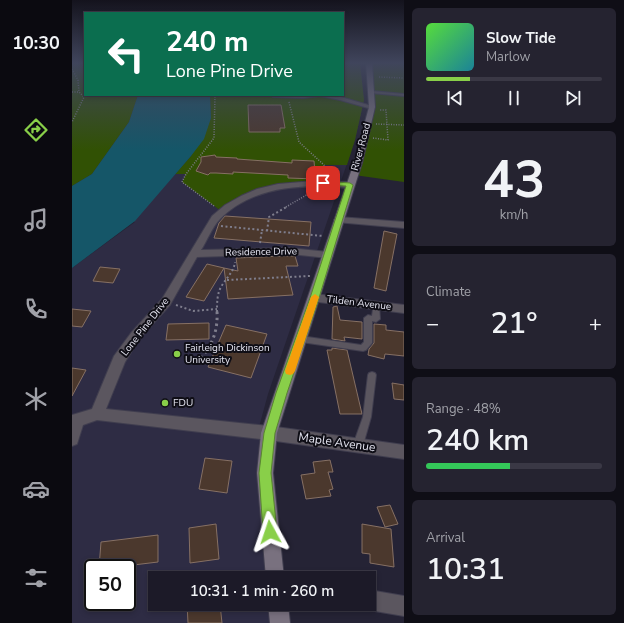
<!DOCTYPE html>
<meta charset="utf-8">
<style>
:root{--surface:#1c1a28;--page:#252330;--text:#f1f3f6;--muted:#a0a1a8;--line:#3a3845;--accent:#89cf49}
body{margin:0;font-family:"Nunito Sans",sans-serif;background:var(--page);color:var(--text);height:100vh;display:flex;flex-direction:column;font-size:15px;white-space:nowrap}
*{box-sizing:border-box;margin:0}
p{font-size:13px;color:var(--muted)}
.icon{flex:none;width:22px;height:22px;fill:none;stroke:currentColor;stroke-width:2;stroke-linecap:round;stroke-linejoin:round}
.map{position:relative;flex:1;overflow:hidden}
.details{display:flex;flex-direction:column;gap:8px;padding:8px;background:#0f0e16;width:220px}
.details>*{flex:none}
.guide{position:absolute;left:12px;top:12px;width:260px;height:84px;border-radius:0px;box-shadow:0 2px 6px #0003,0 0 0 1px var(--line);background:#0b6e4f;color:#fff;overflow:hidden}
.speed{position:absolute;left:12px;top:559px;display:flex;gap:8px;font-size:20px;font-weight:700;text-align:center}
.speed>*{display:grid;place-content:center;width:52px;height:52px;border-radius:50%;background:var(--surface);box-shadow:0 2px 6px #0003,0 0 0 1px var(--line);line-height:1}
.speed .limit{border:2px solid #111;border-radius:6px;background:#fff;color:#111}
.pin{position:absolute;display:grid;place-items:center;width:34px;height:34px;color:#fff;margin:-17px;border-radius:8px;box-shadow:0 2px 6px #0006}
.me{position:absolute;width:44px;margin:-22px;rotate:355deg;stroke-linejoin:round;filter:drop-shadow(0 0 3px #0008)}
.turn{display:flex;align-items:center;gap:14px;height:84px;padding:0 16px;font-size:18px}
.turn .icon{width:52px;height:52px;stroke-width:2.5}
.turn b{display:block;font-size:28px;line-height:34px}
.big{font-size:30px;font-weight:600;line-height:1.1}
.details .card{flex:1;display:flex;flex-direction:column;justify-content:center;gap:6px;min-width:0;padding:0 14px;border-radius:6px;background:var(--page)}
.details .dial{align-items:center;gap:0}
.dial b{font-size:52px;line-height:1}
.song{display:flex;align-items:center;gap:12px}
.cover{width:48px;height:48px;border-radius:6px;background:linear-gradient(135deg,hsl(110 70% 55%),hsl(190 70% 35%))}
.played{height:4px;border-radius:2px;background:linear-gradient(90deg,var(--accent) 25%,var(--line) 25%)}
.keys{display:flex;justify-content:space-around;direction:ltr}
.heat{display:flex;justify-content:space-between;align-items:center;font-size:22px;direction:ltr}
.charge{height:6px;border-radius:3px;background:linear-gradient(90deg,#34c759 48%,var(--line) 0)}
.trip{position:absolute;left:76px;top:571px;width:228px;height:40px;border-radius:0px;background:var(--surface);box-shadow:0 2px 6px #0003,0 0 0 1px var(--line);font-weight:600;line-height:40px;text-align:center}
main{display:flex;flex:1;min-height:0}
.dock{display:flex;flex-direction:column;width:72px;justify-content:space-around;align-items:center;background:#0b0a10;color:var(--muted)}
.dock .icon{width:28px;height:28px}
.dock .active{color:var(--accent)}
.dock b{font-size:18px;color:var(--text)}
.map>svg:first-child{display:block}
.built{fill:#2e2c44;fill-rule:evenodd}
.green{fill:#315104}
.water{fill:#155668}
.building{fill:#4b382d;stroke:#867064}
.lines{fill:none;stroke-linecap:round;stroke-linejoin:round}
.lane-casing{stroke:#403e4f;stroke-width:2}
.street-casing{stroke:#403e4f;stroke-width:2}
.secondary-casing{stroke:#403e4f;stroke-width:2}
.path-far2{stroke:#7f7e8d;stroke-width:1.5;stroke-dasharray:1 1.5;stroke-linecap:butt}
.path-far1{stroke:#7f7e8d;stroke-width:2;stroke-dasharray:2 2.5;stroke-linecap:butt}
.path{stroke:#7f7e8d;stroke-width:3;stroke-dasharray:2.5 3.5;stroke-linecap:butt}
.lane{fill:#5b565f;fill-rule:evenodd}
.street{fill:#5b565f;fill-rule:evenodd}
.secondary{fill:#79717f;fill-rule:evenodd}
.route{fill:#89cf49;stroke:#59872f}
.slow{fill:#f59e0b}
.poi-dot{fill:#89cf49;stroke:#0f0e16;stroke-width:1.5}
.labels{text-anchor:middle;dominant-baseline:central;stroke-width:4;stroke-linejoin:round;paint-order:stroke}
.street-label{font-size:10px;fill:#e5e5f1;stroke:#0f0e16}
.poi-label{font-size:10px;fill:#e5e5f1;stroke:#0f0e16;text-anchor:start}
.near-street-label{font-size:12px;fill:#e5e5f1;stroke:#0f0e16}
</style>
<main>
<nav class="dock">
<b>10:30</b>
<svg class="icon active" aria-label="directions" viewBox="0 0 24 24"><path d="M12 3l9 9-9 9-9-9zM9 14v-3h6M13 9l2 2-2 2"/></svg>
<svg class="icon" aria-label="music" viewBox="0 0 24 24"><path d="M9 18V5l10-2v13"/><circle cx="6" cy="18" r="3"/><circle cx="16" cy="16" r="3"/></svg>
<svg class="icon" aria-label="phone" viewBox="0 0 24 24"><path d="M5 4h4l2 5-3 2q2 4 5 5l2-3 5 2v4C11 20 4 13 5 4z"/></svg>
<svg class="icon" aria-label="climate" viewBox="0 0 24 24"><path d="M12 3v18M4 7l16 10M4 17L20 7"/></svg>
<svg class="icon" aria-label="car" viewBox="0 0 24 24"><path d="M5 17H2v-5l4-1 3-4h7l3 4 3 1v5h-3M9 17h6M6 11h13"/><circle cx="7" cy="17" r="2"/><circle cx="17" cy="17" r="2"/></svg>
<svg class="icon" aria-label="filters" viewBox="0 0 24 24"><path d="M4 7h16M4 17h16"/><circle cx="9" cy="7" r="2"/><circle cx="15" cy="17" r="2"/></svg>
</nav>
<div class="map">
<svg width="332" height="623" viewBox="0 0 332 623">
<rect width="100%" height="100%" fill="#252335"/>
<path class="built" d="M 0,63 L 13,63 L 13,95 L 271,95 L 271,63 L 288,63 L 292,100 L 283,140 L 196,394 L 187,427 L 197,433 L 203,578 L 83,578 L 83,604 L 206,604 L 208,623 L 0,623 L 0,268 L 63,222 L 0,210 ZM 21,568 L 55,568 L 55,602 L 21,602 Z"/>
<path class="green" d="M 0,63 L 13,63 L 13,95 L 66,95 L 57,122 L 20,174 L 0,186 Z
M 271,63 L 288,63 L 292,100 L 283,140 L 275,165 L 252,165 L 251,183 L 202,187 L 149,211 L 110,182 L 114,174 L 103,174 L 119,156 L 139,118 L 138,95 L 271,95 Z
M 297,63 L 332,63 L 332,182 L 282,175 L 300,107 L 300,83 Z"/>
<path class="water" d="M 66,95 L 138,95 L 139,118 L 132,139 L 119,156 L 63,221 L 0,268 L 0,186 L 20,174 L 57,122 Z"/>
<path class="building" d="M 176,105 L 209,105 L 213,128 L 208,128 L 208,132 L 177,132 Z
M 143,155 L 144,157 L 165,158 L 165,159 L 220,163 L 220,160 L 242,161 L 243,172 L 245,179 L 216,178 L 216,175 L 161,172 L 161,174 L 144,173 L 138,173 L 136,175 L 124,171 L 129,162 L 129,157 Z
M 153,216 L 239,222 L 237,246 L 142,238 L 147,223 Z
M 312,231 L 325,234 L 314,291 L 302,288 Z
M 212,256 L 223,256 L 226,266 L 214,266 L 221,295 L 156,299 L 152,268 L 166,271 L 164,258 Z
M 135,264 L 152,268 L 132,301 L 114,297 Z
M 28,267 L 48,269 L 41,283 L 21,281 Z
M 265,306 L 268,320 L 290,322 L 290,339 L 272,337 L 273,341 L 260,339 L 261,307 Z
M 0,309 L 19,311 L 10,327 L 0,326 Z
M 137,323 L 137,339 L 94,340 L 96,324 Z
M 302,324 L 314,325 L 314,330 L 332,332 L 332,356 L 313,354 L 312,359 L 296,355 L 297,349 L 302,343 Z
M 154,325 L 195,334 L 179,378 L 136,367 Z
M 260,348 L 275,350 L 290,414 L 268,414 L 255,350 L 260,350 Z
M 0,368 L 14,370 L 0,396 Z
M 320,383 L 332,385 L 332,400 L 322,399 Z
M 133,458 L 160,461 L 155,493 L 127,489 Z
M 258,460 L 261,472 L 256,472 L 261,489 L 257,490 L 259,496 L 234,499 L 229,475 L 243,473 L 241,462 Z
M 318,505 L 326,524 L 313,527 L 305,507 Z
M 144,524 L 147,559 L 118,563 L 117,528 Z
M 290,524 L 319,529 L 322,567 L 298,563 L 298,554 L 290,553 Z
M 86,535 L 86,562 L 53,566 L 53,568 L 27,568 L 29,542 Z
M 115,604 L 148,604 L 150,623 L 116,623 Z"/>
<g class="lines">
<g class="lane-casing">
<path id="lane" d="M 300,91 L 332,94 L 332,96 L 299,93 L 299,91 Z
M 302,303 L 304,303 L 307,305 L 308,319 L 304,322 L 300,321 L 300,343 L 294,350 L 291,351 L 229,342 L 226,341 L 225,339 L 226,337 L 229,336 L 289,345 L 292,342 L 292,318 L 296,315 L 300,316 Z
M 300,372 L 303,373 L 304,375 L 299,417 L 291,445 L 289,448 L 286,449 L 283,448 L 281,445 L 291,417 L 296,375 L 297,373 Z"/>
</g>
<g class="street-casing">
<path id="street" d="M 198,95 L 262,95 L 303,107 L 300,109 L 268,100 L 248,96 L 231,98 L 201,97 Z
M 242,181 L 278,182 L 282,185 L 278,188 C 234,184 181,185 148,219 C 140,227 135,241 129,250 L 218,248 L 256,252 L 261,255 L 260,257 L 256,258 L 218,254 L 125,257 L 98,305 L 67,339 L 53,362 L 34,409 L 197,426 L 332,445 L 332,459 L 197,440 L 25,420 L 11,425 L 5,444 L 0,446 L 0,415 L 20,409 L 42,356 L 59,333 L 90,299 L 140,216 L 153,205 L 169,196 L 185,189 L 206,184 Z
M 267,217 L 332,222 L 332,228 L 264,222 L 262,220 L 264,218 Z
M 243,294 L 332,305 L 332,313 L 239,301 L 237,298 L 239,295 Z
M 297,590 L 332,596 L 332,616 L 297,610 L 290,607 L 289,604 L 297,604 Z"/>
</g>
<g class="secondary-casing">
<path id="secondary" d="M 294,63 L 300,63 L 303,107 L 290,163 L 205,433 L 201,473 L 212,578 L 194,578 L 185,473 L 189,433 L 282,163 L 297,107 Z
M 196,604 L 216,604 L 218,623 L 198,623 Z"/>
</g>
<path class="path-far2" d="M 0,69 L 6,80 L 7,92 L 12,97 L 0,122
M 307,77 L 332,78
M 0,92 L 7,92
M 217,102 L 227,142 L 252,165 L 252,175
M 304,124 L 332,125
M 301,138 L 316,140 L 314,110 L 307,110
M 142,206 L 110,182 L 114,174 L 142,138 L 143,95
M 214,207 L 238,193"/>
<path class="path-far1" d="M 149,226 L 251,236
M 195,231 L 197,217 L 216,206
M 188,243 L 190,230
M 155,280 L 238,276
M 104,305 L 121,311 L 145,309
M 145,312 C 145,303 145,294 149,287 C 154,278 162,272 163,262"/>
<path class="path" d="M 129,358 C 141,344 146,330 145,311"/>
<use href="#lane" class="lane"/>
<use href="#street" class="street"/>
<use href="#secondary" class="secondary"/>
</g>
<linearGradient id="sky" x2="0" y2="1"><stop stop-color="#14131d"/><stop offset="0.42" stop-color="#40455c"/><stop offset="1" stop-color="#40455c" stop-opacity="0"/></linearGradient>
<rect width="332" height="150" fill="url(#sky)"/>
<path class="route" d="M 251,181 L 278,183 L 281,185 L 247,298 L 215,393 L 203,433 L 199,473 L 205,532 L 203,537 L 198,539 L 193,537 L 191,532 L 187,473 L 192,433 L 204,393 L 238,298 L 274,186 L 248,185 L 247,183 Z"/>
<path class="slow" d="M 243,294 L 247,297 L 223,371 L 221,374 L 218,375 L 214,374 L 213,371 L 239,297 Z"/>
<g class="poi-dot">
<circle cx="105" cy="354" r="4"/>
<circle cx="93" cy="403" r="4"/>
</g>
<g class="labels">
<g class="street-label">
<text transform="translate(289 147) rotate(-75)">River Road</text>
<text transform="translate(189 252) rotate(-1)">Residence Drive</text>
<text transform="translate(287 303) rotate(7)">Tilden Avenue</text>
<text transform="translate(73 327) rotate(-52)">Lone Pine Drive</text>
</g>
<g class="poi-label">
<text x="113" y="348">Fairleigh Dickinson<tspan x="113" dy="12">University</tspan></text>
<text x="101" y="403">FDU</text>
</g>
<g class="near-street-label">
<text transform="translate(265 442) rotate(8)">Maple Avenue</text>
</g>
</g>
</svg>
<div class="speed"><div class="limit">50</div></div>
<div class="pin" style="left:251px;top:183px;background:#d93025"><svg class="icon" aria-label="arrive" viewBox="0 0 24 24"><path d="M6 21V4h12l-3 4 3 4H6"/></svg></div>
<svg class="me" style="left:198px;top:532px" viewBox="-20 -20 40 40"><path d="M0-17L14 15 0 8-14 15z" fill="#89cf49" stroke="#fff" stroke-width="4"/></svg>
<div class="trip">10:31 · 1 min · 260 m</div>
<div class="guide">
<div class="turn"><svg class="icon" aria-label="left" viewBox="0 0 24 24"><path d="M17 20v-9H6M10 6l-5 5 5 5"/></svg><div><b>240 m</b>Lone Pine Drive</div></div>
</div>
</div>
<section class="details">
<div class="card">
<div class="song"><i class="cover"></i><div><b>Slow Tide</b><p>Marlow</p></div></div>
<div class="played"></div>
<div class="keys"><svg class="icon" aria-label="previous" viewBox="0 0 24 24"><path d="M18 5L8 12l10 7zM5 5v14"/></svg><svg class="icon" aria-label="pause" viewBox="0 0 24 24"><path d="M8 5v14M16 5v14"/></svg><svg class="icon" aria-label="next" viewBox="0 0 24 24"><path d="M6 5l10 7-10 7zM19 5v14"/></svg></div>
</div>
<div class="card dial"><b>43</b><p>km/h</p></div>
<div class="card"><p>Climate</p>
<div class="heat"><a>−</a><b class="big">21°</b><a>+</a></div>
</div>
<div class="card"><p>Range · 48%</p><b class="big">240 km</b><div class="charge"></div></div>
<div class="card"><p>Arrival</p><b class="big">10:31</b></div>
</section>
</main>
